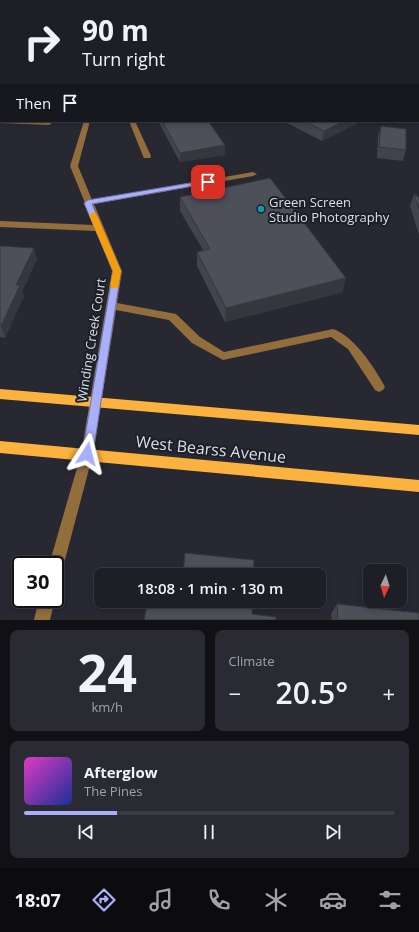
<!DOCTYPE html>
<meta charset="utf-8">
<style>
:root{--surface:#1d1e26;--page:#2a2b32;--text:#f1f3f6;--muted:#a0a2a7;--line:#3b3c43;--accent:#aaaffb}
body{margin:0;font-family:"Open Sans",sans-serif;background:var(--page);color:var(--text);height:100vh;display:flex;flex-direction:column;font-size:15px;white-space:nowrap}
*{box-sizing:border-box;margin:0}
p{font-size:13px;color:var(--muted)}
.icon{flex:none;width:22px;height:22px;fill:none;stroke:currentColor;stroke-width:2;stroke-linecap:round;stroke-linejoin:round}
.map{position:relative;height:620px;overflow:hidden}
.details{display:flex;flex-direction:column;gap:10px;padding:10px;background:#101015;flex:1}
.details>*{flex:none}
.banner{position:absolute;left:0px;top:0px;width:419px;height:122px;box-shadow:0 2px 6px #0003,0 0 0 1px var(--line);background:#1d1e26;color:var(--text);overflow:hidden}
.needle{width:26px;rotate:184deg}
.buttons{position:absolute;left:363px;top:564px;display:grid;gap:8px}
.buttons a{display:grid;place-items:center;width:44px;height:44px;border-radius:8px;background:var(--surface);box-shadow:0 2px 6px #0003,0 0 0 1px var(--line);font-size:20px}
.speed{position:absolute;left:12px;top:556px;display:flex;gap:8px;font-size:20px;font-weight:700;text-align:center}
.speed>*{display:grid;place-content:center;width:52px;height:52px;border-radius:50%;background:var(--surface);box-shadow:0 2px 6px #0003,0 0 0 1px var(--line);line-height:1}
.speed .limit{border:2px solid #111;border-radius:6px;background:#fff;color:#111}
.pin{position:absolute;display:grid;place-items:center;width:34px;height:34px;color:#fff;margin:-17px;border-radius:8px;box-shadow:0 2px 6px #0006}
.me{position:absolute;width:44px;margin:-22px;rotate:9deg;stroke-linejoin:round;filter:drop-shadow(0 0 3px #0008)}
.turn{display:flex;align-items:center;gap:14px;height:84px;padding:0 16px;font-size:18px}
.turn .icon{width:52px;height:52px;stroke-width:2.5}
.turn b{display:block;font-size:28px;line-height:34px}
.then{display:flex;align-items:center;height:38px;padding:0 16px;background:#0003;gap:8px;font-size:15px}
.big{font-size:30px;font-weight:600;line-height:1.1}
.details .tile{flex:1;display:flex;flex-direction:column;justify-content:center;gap:6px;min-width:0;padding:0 14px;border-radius:8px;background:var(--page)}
.details .dial{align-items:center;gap:0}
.dial b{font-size:52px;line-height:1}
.song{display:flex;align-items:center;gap:12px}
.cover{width:48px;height:48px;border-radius:6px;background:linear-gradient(135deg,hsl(310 70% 55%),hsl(230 70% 35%))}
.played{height:4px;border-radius:2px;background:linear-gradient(90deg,var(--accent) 25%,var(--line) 25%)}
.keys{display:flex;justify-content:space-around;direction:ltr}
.heat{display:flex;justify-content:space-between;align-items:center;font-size:22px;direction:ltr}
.details .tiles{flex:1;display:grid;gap:10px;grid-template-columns:1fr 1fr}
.tile:last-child{grid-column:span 2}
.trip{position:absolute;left:94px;top:568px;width:232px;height:40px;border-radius:8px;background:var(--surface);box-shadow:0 2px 6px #0003,0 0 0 1px var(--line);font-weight:600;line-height:40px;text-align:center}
.tab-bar{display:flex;height:64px;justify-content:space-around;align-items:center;background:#0c0c0f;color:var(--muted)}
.tab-bar .icon{width:28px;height:28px}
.tab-bar .current{color:var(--accent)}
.tab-bar b{font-size:18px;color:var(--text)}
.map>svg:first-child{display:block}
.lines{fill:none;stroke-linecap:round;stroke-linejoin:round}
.minor{fill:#926e3d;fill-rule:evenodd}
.major{fill:#fcb23e;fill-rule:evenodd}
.wall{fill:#42444d}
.shaded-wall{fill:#36373e}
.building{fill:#4d4f59;stroke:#36373e}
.route{fill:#aaaffb;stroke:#6e72a3}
.slow{fill:#f59e0b}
.culture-dot{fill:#0f9aa8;stroke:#1d1f28;stroke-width:1.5}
.labels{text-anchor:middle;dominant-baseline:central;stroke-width:4;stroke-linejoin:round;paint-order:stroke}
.poi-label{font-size:13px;fill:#dedfe5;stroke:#1d1f28;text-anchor:start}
.street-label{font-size:13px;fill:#dedfe5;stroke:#1d1f28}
.near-street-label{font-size:16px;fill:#dedfe5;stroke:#1d1f28}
</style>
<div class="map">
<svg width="419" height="620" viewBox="0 0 419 620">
<rect width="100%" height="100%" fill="#272832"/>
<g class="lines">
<path class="minor" d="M 93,0 L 98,0 L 93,1 Z
M 0,72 L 1,72 L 1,76 L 0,76 Z
M 0,92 L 1,92 L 1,96 L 0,96 Z
M 418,111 L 419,111 L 419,115 L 418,115 Z
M 0,119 L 1,121 L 49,121 L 52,123 L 49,125 L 0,123 Z
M 84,121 L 90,121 L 78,166 L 92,200 L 253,172 L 257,174 L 253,176 L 94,204 L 122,271 L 117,303 L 176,314 L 200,337 L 224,352 L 333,329 C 354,336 375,368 385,387 L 383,390 L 379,392 L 375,390 L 348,349 L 331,337 L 223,360 L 192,343 L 169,320 L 116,310 L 93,454 L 62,571 L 60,576 L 55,578 L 55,565 L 49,565 L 81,454 L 112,271 L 96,231 L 0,227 L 0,221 L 94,225 L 70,166 Z
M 129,121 L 135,121 L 151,156 L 150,158 L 144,158 L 143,156 Z
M 39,599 L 55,599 L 50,620 L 34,620 Z"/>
<path class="major" d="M 0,389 L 419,425 L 419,435 L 0,399 Z
M 0,441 L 419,480 L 419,492 L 0,453 Z"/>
</g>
<path class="wall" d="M 0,0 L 1,1 L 1,65 L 0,65 Z
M 232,0 L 292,0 L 292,1 L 234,1 Z
M 419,0 L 419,98 L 418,95 L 418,1 Z
M 158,121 L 208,121 L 225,155 L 180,162 Z
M 283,121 L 357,121 L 356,124 L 322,141 Z
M 381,126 L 406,150 L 403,161 L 377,158 L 378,137 Z
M 414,194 L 419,198 L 419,235 L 410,206 Z
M 180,197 L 343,292 L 225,322 L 197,266 L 197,252 L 203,250 L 180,211 Z
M 0,246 L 37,259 L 22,292 L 24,296 L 5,338 L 0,337 Z
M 337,604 L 419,620 L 332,620 L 331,614 Z"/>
<path class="shaded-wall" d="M 71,0 L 78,0 L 77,1 L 71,1 Z
M 344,121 L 357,121 L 356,124 L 322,141 L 324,131 Z
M 225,145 L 225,155 L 180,162 L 180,153 Z
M 34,248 L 37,259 L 22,292 L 24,296 L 5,338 L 1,326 L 16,285 Z
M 346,278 L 343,292 L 225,322 L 226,308 Z"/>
<path class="building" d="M 0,0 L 71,0 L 71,1 L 1,1 L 1,58 L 0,57 Z
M 125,0 L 149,0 L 148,1 L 125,1 Z
M 247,0 L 287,0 L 287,1 L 249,1 Z
M 336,0 L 419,0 L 419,84 L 418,84 L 418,1 L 333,1 Z
M 162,121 L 208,121 L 225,145 L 180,153 Z
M 305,121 L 344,121 L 324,131 Z
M 381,126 L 406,129 L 406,150 L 379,147 Z
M 270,178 L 346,278 L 226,308 L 197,252 L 210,249 L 180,197 Z
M 414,194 L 419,198 L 419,210 Z
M 0,246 L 34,248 L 16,285 L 20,285 L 1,326 L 0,326 Z
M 185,553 L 254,560 L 253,575 L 183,575 Z
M 180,601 L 252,601 L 252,614 L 276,617 L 276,620 L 144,620 L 147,605 L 179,608 Z
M 337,604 L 419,613 L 419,620 L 338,620 Z"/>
<path class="route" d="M 208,180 L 211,182 L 210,183 L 92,204 L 121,271 L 93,454 L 91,457 L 87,459 L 83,457 L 82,454 L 113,271 L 84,203 L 88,200 Z"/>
<path class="slow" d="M 93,212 L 97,215 L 121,271 L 118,288 L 112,288 L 110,286 L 113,271 L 89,215 Z"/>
<circle class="culture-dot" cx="261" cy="209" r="4"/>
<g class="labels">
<g class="poi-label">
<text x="269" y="202">Green Screen<tspan x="269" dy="15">Studio Photography</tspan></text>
</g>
<g class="street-label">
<text transform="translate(91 340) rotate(-81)">Winding Creek Court</text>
</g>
<g class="near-street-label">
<text transform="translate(211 449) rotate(6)">West Bearss Avenue</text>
</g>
</g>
</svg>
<div class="buttons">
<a><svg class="needle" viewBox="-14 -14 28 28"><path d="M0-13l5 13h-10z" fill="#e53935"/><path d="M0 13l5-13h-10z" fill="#a0a2a7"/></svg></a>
</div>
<div class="speed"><div class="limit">30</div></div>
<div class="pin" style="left:208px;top:182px;background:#d93025"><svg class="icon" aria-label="arrive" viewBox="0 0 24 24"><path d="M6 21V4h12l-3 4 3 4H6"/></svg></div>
<svg class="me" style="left:87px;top:454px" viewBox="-20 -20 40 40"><path d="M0-17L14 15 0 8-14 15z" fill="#aaaffb" stroke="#fff" stroke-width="4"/></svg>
<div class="trip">18:08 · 1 min · 130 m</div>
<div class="banner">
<div class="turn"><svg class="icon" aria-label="right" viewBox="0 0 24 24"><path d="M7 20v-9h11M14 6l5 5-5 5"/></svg><div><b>90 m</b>Turn right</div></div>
<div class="then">Then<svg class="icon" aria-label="arrive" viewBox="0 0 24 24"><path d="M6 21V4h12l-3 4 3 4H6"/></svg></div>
</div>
</div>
<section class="details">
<div class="tiles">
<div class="tile dial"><b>24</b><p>km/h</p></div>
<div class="tile"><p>Climate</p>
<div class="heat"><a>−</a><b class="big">20.5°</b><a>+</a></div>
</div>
<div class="tile">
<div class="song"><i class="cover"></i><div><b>Afterglow</b><p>The Pines</p></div></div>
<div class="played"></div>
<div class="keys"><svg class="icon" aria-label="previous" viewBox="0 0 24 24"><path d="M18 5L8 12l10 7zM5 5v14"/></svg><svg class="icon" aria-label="pause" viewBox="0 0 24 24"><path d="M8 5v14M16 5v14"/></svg><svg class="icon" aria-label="next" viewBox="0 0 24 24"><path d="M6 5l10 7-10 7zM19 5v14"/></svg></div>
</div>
</div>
</section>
<nav class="tab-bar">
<b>18:07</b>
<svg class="icon current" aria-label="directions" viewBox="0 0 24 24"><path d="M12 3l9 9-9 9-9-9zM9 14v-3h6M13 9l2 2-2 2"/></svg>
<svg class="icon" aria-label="music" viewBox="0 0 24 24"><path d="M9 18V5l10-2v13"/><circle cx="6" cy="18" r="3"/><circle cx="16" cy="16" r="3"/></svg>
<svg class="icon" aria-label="phone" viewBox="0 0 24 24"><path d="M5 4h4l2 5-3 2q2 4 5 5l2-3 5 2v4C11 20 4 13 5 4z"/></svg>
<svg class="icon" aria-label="climate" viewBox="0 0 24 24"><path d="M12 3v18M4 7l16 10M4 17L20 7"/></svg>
<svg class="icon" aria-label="car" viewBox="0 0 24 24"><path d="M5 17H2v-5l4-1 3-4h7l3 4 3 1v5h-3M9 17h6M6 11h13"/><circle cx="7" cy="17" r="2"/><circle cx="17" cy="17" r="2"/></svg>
<svg class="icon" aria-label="filters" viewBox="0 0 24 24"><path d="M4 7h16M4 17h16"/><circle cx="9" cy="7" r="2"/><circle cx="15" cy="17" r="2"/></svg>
</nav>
